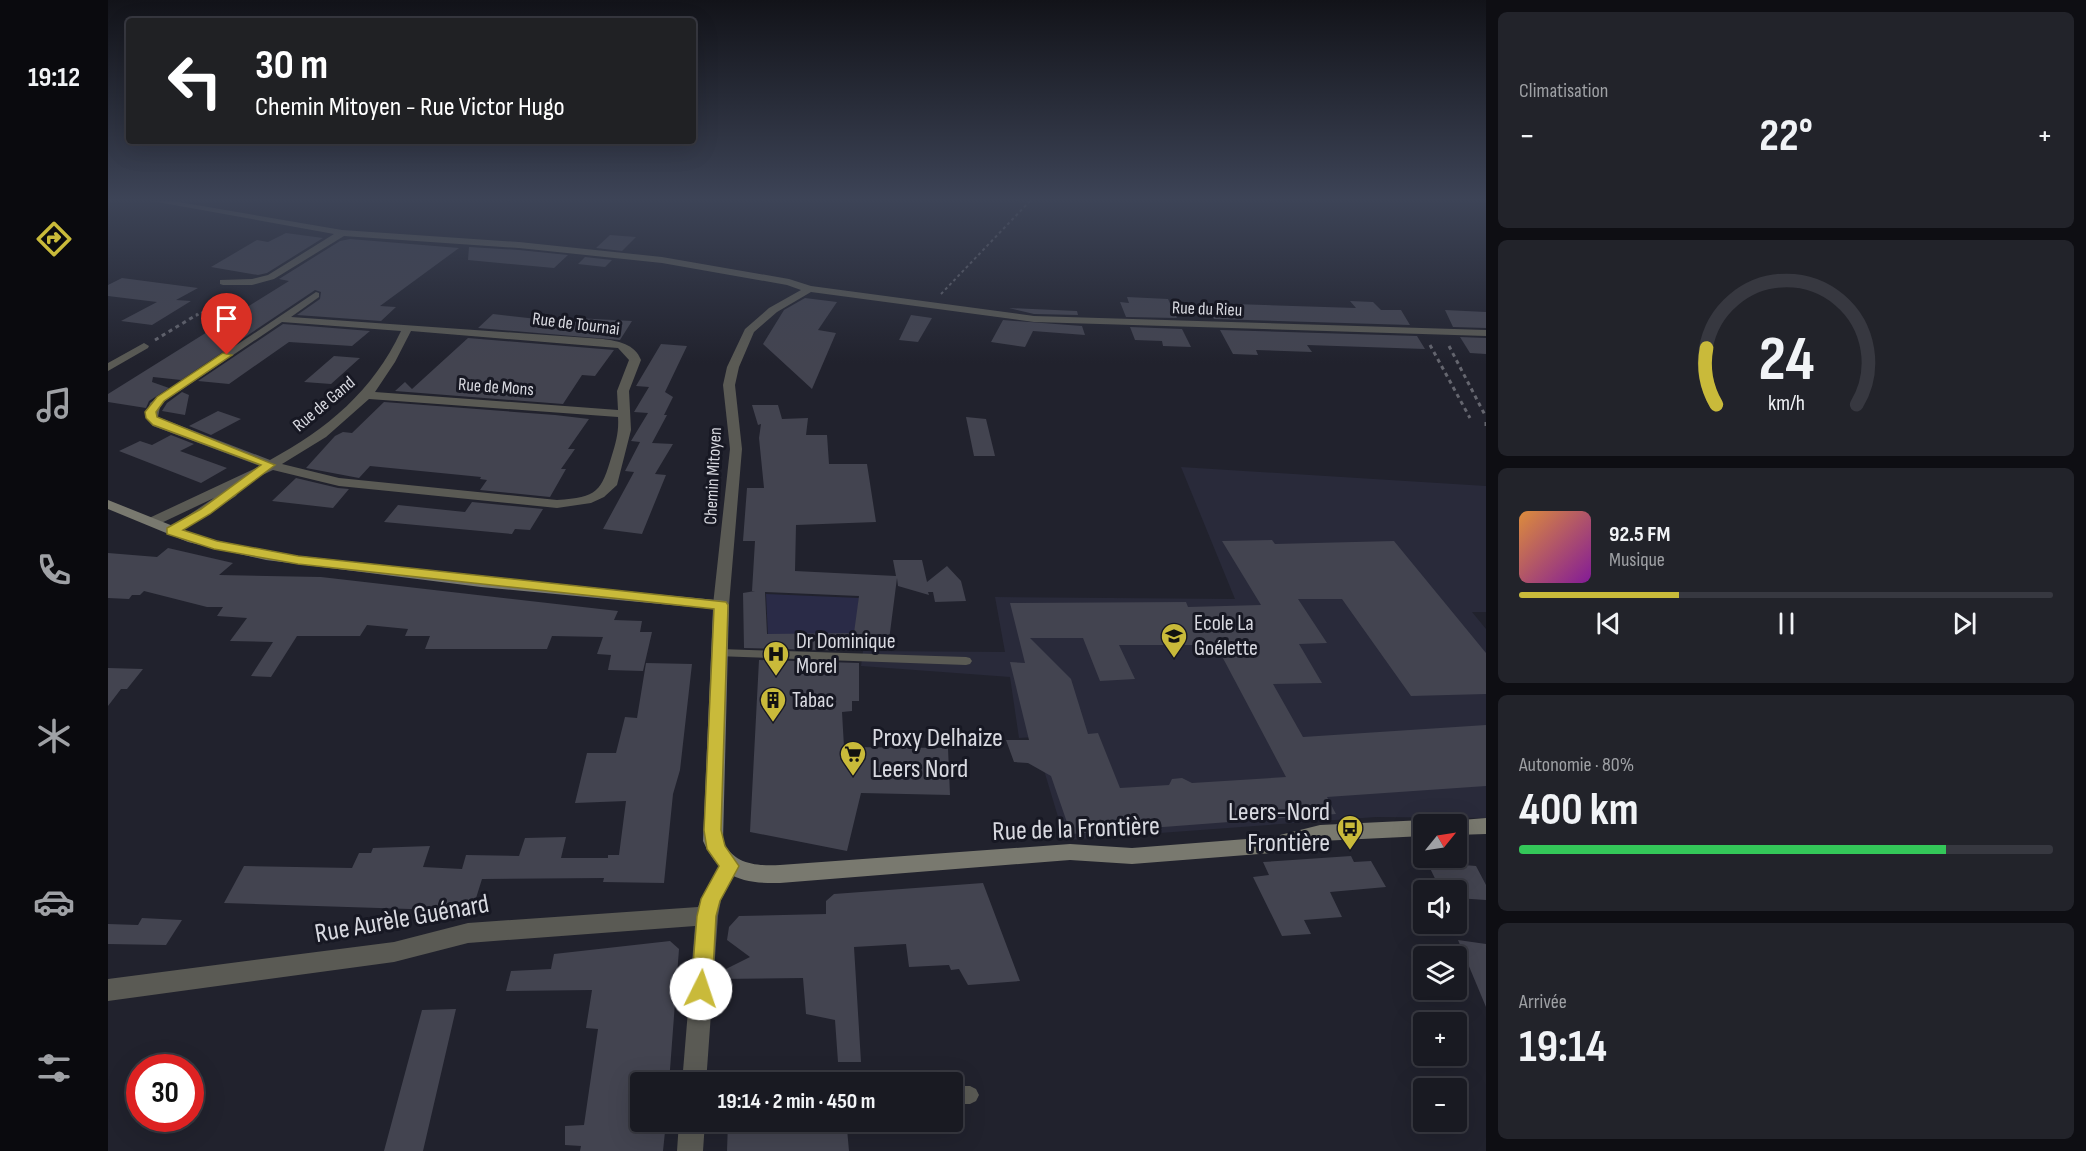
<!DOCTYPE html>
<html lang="fr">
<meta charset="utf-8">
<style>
:root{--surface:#191a22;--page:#22232a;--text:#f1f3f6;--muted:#9fa1a5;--line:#373840;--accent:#c9ba3a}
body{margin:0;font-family:"Sofia Sans Condensed",sans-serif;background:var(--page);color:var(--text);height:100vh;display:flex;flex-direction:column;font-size:22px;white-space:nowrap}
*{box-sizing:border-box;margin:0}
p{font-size:20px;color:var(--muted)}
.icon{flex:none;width:33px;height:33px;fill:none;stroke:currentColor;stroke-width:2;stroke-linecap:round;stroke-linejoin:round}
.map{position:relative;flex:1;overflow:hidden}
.sheet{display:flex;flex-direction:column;gap:12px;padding:12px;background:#0e0e13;width:600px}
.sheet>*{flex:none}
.hud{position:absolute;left:18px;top:18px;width:570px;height:126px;border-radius:6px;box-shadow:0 6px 24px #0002,0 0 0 2px var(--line);background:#202124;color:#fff;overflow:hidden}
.needle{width:39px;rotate:60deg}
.fabs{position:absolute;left:1305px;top:814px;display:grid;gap:12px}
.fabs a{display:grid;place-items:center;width:54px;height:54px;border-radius:6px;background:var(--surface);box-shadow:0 6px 24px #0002,0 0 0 2px var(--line);font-size:30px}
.speed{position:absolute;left:18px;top:1054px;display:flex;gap:12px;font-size:30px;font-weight:700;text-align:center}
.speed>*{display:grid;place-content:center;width:78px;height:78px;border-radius:50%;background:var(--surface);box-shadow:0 6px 24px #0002,0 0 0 2px var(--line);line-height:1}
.speed .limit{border:9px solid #d22;background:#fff;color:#111}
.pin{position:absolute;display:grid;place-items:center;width:51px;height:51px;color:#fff;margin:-62px -26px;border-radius:50% 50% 50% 0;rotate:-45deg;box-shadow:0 0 6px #0007}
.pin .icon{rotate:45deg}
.me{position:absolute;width:66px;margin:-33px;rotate:4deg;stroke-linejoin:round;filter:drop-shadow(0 0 4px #0008)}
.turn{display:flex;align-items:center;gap:21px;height:126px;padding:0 30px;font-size:27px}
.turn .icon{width:78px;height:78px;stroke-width:2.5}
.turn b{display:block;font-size:42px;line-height:51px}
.big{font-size:45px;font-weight:700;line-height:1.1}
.sheet .card{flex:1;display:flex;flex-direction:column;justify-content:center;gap:9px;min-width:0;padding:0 21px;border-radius:9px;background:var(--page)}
.sheet .dial{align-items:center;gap:0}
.dial svg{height:156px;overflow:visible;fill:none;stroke:var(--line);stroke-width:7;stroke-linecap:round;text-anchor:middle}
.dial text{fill:var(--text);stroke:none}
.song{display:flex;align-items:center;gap:18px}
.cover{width:72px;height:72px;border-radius:9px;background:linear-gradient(135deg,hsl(30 70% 55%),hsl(290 70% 35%))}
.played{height:6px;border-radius:3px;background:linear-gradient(90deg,var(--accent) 30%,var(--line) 30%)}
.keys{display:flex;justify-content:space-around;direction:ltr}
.heat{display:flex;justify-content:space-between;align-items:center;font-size:33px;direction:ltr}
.charge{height:9px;border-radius:4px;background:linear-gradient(90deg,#34c759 80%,var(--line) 0)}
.trip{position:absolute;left:522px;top:1072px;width:333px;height:60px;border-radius:6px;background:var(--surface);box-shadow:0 6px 24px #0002,0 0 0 2px var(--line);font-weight:700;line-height:60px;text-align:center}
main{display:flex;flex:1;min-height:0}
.tab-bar{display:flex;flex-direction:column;width:108px;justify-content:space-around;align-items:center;background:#0a0a0e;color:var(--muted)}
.tab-bar .icon{width:42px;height:42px}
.tab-bar .current{color:var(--accent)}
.tab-bar b{font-size:27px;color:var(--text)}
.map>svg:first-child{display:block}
.built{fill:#292a3a}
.green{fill:#2a2b47}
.building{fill:#434450;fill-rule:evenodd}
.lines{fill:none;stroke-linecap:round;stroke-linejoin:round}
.path-far1{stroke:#65666f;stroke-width:2;stroke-dasharray:3 3;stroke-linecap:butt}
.path{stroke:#65666f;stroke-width:3;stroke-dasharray:4 4;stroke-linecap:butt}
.lane{fill:#5a5a54;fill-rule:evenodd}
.street{fill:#5a5a54;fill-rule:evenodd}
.secondary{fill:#79796f;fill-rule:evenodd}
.route{fill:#c9ba3a;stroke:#837926;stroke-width:1.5}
.labels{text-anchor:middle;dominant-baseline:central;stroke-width:6;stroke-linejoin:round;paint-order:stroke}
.far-street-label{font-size:18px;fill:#d8d9e0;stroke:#171823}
.poi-label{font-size:22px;fill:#d8d9e0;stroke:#171823;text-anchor:start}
.near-poi-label{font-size:27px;fill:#d8d9e0;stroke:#171823;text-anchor:start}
.near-street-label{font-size:27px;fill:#d8d9e0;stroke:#171823}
</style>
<main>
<nav class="tab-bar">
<b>19:12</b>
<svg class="icon current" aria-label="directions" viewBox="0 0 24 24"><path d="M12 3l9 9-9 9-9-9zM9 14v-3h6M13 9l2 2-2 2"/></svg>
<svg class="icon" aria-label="music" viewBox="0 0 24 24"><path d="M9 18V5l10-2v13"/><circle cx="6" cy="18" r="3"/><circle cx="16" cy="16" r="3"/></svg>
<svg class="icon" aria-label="phone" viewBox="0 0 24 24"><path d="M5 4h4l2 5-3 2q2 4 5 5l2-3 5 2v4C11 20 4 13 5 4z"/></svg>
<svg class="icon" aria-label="climate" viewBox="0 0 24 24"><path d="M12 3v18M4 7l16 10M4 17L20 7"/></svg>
<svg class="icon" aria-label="car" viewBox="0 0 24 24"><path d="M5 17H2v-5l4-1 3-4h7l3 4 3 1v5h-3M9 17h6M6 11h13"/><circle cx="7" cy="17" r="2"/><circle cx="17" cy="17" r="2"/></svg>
<svg class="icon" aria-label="filters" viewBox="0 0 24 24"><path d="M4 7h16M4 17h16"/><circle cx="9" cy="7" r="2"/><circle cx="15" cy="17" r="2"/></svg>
</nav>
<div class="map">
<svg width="1378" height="1151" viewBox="0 0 1378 1151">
<rect width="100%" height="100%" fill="#21222d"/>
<path class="built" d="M 1073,467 L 1378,486 L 1378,612 L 1364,612 L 1378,629 L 1378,818 L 1268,817 L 957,840 L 926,737 L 911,738 L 902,677 L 753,666 L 755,651 L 897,652 L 887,597 L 1127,599 Z"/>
<path class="green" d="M 658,594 L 751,598 L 747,634 L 660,635 Z"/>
<path class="building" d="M 178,233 L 215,238 L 159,273 L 150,275 L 103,267 L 149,240 L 160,242 Z
M 502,235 L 528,237 L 514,251 L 488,248 Z
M 242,239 L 351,248 L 272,306 L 288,307 L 273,321 L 189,315 L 212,299 L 213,292 L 207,290 L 73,380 L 45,377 L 44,382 L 61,388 L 41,401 L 38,408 L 0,402 L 0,394 L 181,281 L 171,279 L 232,241 Z
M 361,247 L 411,250 L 460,255 L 446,268 L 360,260 Z
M 477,257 L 504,260 L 497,267 L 470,264 Z
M 14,278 L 90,288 L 68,300 L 83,301 L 44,325 L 13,321 L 49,302 L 0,296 L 0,285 Z
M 1019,297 L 1060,299 L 1069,318 L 1018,317 L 1012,302 L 1021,303 Z
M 697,298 L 729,302 L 710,330 L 728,333 L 704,389 L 655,344 L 676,310 Z
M 1242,301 L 1265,302 L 1273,310 L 1293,310 L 1302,325 L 1106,319 L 1097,303 L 1248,308 Z
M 901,308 L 969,311 L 970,315 L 926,314 Z
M 1337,310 L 1378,312 L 1378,328 L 1345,327 Z
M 385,314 L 465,323 L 468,318 L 524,321 L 512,340 L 370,328 Z
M 803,315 L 824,318 L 810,342 L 791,340 Z
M 895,320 L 974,326 L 977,335 L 925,331 L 917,347 L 883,342 Z
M 175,324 L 262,331 L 244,346 L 181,342 L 121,384 L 90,381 Z
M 1022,327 L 1074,329 L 1083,347 L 1055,346 L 1054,341 L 1027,340 Z
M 1112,330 L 1309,336 L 1317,349 L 1199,345 L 1204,352 L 1148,350 L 1150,355 L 1125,354 Z
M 1352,337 L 1378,338 L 1378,354 L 1362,353 Z
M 360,338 L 506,350 L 487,376 L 474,375 L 455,404 L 287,391 L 297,382 L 304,389 Z
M 553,344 L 579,346 L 557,392 L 565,397 L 556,415 L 559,415 L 544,443 L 565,444 L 547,474 L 558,475 L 534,534 L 495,529 L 526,472 L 517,471 L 532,442 L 523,441 L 540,413 L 526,412 L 541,387 L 528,386 Z
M 226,356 L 252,358 L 223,384 L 196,382 Z
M 74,392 L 81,395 L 77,415 L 54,411 L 59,403 Z
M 276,402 L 447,415 L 481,419 L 460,449 L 467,449 L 453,469 L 458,469 L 442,497 L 372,490 L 379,480 L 372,479 L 373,477 L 262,466 L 251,478 L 198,468 L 227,436 L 235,432 L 244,433 Z
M 644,405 L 670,405 L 674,419 L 700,418 L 698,435 L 719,435 L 721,464 L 759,464 L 768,522 L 688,525 L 687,571 L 788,576 L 785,560 L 814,560 L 819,582 L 839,566 L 853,581 L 858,601 L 827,602 L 825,592 L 820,592 L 821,595 L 790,586 L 789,578 L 780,648 L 750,648 L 750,651 L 636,648 L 635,593 L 647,591 L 644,591 L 647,541 L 635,541 L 639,488 L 656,488 L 651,438 L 653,424 L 650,425 ZM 657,592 L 751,596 L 746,633 L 659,634 Z
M 110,411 L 133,419 L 103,435 L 81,426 Z
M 858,417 L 878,419 L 887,456 L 866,456 Z
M 63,435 L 86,444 L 72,451 L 119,468 L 93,483 L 11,451 L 32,441 L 44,445 Z
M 188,478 L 230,488 L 241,489 L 225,508 L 164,501 Z
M 364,502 L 435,509 L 422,530 L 407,529 L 404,534 L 276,522 L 290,505 L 357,512 Z
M 1164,540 L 1167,544 L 1286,541 L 1378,653 L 1378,694 L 1303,696 L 1234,599 L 1190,599 L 1219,643 L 1191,644 L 1214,683 L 1165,684 L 1195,737 L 1378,725 L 1378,786 L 1219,797 L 1228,814 L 963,834 L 943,776 L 920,763 L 906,762 L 898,740 L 921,740 L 902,662 L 917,663 L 902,603 L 1078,602 L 1080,607 L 1153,605 L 1114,541 ZM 922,638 L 975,638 L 992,681 L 1027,679 L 1011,645 L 1108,645 L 1178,777 L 1084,783 L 1074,778 L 1064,779 L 1061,785 L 1012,788 L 990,733 L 980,734 L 963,679 Z
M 60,548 L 125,563 L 111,575 L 213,577 L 510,611 L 506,620 L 534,621 L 532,632 L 544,632 L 535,671 L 500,670 L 503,655 L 489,654 L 495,637 L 444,636 L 439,649 L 317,649 L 322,636 L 297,636 L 300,629 L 259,625 L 252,636 L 189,636 L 163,677 L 143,676 L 165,642 L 122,641 L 139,618 L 109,616 L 115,607 L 99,607 L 36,591 L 32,595 L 24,595 L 21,599 L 0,598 L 0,553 L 49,557 Z
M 651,660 L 751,663 L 751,701 L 744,701 L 744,711 L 734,712 L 736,747 L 840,748 L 842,795 L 753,793 L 739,851 L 642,832 Z
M 538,663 L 584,664 L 572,770 L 565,794 L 556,883 L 495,882 L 496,878 L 374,879 L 364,911 L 116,903 L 136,866 L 244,868 L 251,853 L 263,853 L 265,848 L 322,846 L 315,867 L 354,869 L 358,855 L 411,856 L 417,838 L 458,837 L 453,858 L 500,858 L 500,855 L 511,855 L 518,801 L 467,803 L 479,753 L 508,753 L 517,717 L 529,718 Z
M 0,668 L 35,669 L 19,689 L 13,689 L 0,706 Z
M 1243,856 L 1246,862 L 1263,861 L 1278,887 L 1222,892 L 1234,917 L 1196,920 L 1203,934 L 1174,936 L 1145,877 L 1161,875 L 1155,862 Z
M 1319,862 L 1368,866 L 1378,885 L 1378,900 L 1348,898 L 1348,891 L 1333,891 Z
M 875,883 L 912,981 L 860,985 L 851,969 L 843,970 L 841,965 L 801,967 L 798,944 L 746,947 L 753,1062 L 730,1062 L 727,1020 L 698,1014 L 695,978 L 608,979 L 608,974 L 642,957 L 619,940 L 621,927 L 631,916 L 718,914 L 718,901 L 726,894 Z
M 34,918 L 74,920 L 58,945 L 0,944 L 0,924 L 30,925 Z
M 1350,940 L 1378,944 L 1378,1007 Z
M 562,941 L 571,949 L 561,1083 L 532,1083 L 532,1122 L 558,1122 L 555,1151 L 472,1151 L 473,1146 L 457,1145 L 457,1126 L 476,1125 L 490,1029 L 478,1028 L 484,990 L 398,991 L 403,971 L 443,969 L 446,954 Z
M 348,1009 L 315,1151 L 276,1151 L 314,1010 Z
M 620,1122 L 656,1122 L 656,1131 L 713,1132 L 713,1129 L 739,1129 L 741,1151 L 619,1151 Z"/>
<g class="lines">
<path class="path-far1" d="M 833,294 L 922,201
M 88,316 L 120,297"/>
<path class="path" d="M 47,340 L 90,314
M 1322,345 L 1362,418
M 1341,346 L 1378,417
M 1378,422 L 1378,430"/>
<path class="lane" d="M 612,649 L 858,657 L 862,658 L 864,661 L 862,664 L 858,665 L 608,656 L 606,653 L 608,650 Z
M 844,1086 L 862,1086 L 868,1089 L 871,1095 L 868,1101 L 862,1104 L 844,1104 Z"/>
<path class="street" d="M 44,201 L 65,201 L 234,230 L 411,242 L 554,257 L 681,279 L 703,286 L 926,316 L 1378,330 L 1378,336 L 926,322 L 703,292 L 669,312 L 646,332 L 631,367 L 627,385 L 634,449 L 621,605 L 613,610 L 605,605 L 622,449 L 615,385 L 619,367 L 637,329 L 661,308 L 693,290 L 679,285 L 554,263 L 411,248 L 236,236 L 166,279 L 144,285 L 115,285 L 112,284 L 112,280 L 144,279 L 160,275 L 226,234 Z
M 208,292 L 211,293 L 211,297 L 183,317 L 495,339 C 510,341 527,344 533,360 L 521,391 L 523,430 L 509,485 L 496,497 L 483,503 L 449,508 L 231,486 L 165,470 L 125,489 L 130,493 L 128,496 L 69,534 L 64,535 L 57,531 L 106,498 L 49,525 L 39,525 L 37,522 L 39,519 L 152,466 L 45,426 L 38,418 L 42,403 ZM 174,322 L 293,331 C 265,391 219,429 162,460 L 50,417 L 52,407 L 57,401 ZM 303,331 L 510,348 L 521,360 L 509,391 L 510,410 L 267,392 L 287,362 ZM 261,399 L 510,417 C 511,431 508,442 504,455 C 493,492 490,497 449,500 L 231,478 L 174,464 L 218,437 Z
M 36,343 L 41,346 L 40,348 L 0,371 L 0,363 Z
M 621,857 L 628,860 L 631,866 L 613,900 L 610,916 L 598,1083 L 574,1083 L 587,926 L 360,943 L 286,962 L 0,1001 L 0,979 L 286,942 L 360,923 L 590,907 L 596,893 L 614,860 Z
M 571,1122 L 597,1122 L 595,1151 L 569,1151 Z"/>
<path class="secondary" d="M 0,500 L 90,536 L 158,552 L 373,577 L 618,601 L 621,605 L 615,841 C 626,865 649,866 672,865 L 962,844 L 1024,848 L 1164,837 L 1212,825 L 1316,820 L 1324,825 L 1316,825 L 1316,836 L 1212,841 L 1164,853 L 1024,864 L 962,860 L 672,883 C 634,884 611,877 595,841 L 605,609 L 373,587 L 158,560 L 80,542 L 0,509 Z
M 1378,818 L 1378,834 L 1348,835 L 1348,825 L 1339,825 L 1341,821 Z"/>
</g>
<linearGradient id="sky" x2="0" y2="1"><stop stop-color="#121319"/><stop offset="0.55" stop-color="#3d4457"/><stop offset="1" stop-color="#3d4457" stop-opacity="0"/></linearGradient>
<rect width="1378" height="363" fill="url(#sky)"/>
<path class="route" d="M 115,353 L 124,355 L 56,401 L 48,412 L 49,417 L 167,465 L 102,514 L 75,530 L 109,541 L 190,556 L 618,602 L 620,605 L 613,830 L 617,846 L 631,866 L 612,901 L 608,916 L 604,989 L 601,996 L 593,998 L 586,996 L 583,989 L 589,916 L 593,899 L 611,866 L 599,849 L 596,830 L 606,609 L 190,564 L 106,549 L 59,534 L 59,528 L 93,509 L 153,465 L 45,425 L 38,418 L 37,412 L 49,397 Z"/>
<defs>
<g id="school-pin" transform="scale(1.35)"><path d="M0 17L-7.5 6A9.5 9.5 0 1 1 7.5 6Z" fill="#c9ba3a" stroke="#171823"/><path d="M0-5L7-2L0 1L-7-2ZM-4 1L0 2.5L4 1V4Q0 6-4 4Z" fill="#111"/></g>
<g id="hospital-pin" transform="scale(1.35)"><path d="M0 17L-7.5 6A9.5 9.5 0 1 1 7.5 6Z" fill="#c9ba3a" stroke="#171823"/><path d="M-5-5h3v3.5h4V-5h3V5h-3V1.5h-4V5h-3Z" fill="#111"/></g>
<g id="building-pin" transform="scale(1.35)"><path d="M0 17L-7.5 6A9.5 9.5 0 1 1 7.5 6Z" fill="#c9ba3a" stroke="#171823"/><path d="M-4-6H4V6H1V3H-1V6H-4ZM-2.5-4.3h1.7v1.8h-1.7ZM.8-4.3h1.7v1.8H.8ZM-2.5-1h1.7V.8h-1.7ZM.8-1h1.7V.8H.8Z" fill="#111"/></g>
<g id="supermarket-pin" transform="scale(1.35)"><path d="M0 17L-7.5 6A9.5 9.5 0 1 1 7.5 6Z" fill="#c9ba3a" stroke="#171823"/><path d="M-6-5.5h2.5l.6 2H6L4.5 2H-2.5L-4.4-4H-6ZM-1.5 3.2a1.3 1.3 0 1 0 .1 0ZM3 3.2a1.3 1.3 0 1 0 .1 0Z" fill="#111"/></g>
<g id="bus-pin" transform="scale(1.35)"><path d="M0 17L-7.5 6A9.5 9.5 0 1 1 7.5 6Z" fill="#c9ba3a" stroke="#171823"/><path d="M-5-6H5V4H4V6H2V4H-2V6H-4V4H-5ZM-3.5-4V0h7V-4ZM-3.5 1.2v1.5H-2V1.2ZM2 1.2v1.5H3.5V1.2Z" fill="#111"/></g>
</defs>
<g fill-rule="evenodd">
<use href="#school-pin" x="1066" y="636"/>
<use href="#hospital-pin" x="668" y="654"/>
<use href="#building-pin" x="665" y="700"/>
<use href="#supermarket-pin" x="745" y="754"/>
<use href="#bus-pin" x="1242" y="828"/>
</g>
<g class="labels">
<g class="far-street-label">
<text transform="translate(1099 309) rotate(2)">Rue du Rieu</text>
<text transform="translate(468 324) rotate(7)">Rue de Tournai</text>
<text transform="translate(388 387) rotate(4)">Rue de Mons</text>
<text transform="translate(216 404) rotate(-40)">Rue de Gand</text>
<text transform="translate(605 476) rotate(-87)">Chemin Mitoyen</text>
</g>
<g class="poi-label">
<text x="1086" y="623">Ecole La<tspan x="1086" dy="25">Goélette</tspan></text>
<text x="688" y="641">Dr Dominique<tspan x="688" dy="25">Morel</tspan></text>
<text x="684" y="700">Tabac</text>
</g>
<g class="near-poi-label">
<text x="764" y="738">Proxy Delhaize<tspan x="764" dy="31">Leers Nord</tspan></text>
<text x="1222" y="812" text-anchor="end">Leers-Nord<tspan x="1222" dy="31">Frontière</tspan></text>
</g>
<g class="near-street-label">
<text transform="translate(968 829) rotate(-2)">Rue de la Frontière</text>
<text transform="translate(294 919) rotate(-10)">Rue Aurèle Guénard</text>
</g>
</g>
</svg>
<div class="fabs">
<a><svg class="needle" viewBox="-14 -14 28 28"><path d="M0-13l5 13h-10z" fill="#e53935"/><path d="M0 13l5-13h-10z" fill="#9fa1a5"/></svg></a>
<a><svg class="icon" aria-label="sound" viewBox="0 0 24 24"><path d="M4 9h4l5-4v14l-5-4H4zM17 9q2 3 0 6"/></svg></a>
<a><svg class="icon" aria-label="layers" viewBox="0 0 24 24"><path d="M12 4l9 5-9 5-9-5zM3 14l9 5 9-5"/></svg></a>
<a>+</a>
<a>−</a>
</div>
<div class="speed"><div class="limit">30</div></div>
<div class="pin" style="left:119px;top:355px;background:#d93025"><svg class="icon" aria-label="arrive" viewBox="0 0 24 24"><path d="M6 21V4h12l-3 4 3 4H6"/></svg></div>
<svg class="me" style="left:593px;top:989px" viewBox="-20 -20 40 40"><circle r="19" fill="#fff"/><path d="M0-13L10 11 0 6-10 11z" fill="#c9ba3a"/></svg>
<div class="trip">19:14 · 2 min · 450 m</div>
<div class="hud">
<div class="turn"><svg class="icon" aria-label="left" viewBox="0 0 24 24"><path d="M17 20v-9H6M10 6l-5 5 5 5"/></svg><div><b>30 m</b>Chemin Mitoyen - Rue Victor Hugo</div></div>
</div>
</div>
<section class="sheet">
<div class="card"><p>Climatisation</p>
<div class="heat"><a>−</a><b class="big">22°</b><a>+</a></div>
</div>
<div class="card dial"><svg viewBox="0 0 100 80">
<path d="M14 69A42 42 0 1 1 86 69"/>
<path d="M14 69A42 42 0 0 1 9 40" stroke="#c9ba3a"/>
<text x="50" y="56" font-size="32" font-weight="700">24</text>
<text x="50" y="72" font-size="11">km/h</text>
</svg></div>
<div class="card">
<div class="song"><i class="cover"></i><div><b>92.5 FM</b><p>Musique</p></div></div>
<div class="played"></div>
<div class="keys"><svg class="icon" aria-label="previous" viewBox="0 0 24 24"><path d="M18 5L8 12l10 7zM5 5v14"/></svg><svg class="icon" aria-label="pause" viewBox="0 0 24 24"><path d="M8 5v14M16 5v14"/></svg><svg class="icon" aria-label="next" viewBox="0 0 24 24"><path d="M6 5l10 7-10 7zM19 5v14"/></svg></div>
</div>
<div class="card"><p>Autonomie · 80%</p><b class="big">400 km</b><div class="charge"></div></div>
<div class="card"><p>Arrivée</p><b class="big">19:14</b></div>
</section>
</main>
